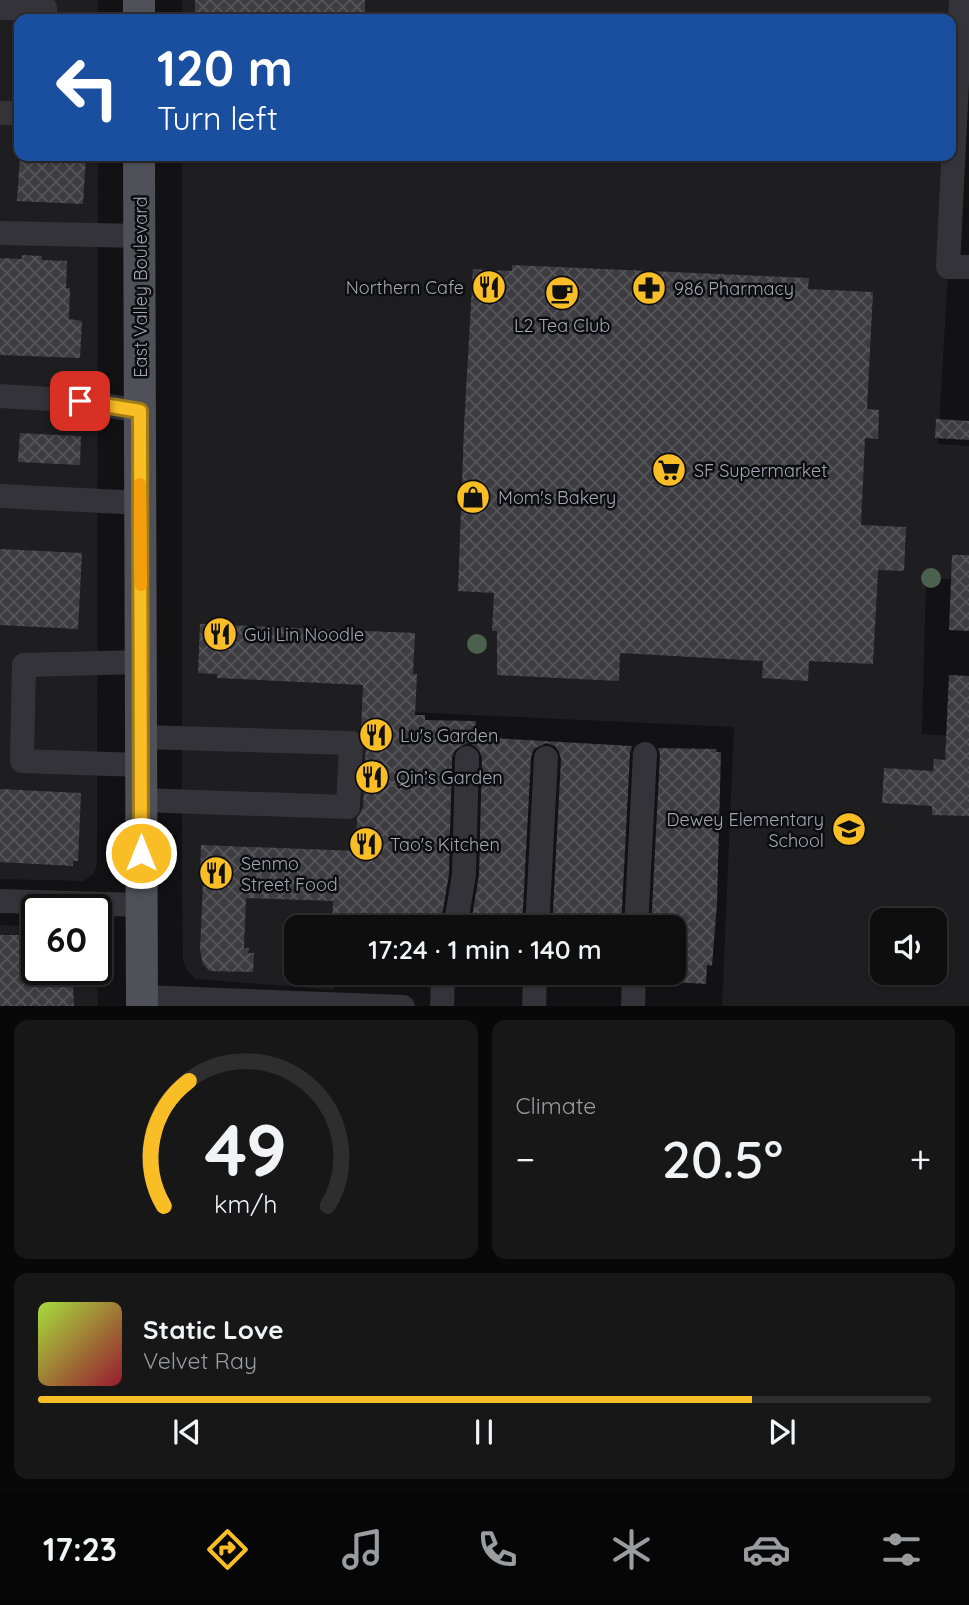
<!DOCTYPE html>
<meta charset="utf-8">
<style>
:root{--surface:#0e0e0f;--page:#171718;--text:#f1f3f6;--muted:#9b9c9e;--line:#2e2e2f;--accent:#f9be25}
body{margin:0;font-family:Quicksand,sans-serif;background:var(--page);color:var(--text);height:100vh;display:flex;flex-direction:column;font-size:26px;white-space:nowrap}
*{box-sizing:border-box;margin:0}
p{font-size:23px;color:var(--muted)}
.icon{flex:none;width:38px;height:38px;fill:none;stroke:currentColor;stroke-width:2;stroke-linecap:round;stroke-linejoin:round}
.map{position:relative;height:1006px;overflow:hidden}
.sheet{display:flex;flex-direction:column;gap:14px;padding:14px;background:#080808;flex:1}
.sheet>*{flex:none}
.guide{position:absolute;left:14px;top:14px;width:942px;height:147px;border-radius:14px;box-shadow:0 2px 5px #0004,0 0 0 2px var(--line);background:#1a4fa0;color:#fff;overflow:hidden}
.controls{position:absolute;left:870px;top:908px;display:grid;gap:14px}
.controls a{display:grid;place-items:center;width:77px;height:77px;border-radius:14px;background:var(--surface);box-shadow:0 2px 5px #0004,0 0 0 2px var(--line);font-size:35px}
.speed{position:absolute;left:21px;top:894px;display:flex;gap:14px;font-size:35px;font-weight:700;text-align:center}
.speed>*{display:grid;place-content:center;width:91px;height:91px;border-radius:50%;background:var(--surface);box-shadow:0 2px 5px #0004,0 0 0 2px var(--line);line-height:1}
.speed .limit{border:4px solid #111;border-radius:10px;background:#fff;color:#111}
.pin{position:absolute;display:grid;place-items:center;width:60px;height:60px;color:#fff;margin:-30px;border-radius:14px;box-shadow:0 4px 10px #0006}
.me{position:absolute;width:77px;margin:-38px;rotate:0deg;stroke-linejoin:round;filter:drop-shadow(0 0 5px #0008)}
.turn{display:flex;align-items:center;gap:24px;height:147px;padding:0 28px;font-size:32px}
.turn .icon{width:91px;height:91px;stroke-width:2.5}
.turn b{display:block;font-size:49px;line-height:60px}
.big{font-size:52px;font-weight:600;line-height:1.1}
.sheet .tile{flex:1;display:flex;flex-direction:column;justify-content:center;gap:10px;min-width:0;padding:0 24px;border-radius:14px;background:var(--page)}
.sheet .dial{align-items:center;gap:0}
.dial svg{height:182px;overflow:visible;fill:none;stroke:var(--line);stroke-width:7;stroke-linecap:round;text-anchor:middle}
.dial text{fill:var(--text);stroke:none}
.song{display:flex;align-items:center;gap:21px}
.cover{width:84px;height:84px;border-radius:10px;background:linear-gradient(135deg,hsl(80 70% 55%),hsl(350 70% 35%))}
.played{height:7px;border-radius:4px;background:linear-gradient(90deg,var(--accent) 80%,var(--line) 80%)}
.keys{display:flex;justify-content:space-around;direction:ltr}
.heat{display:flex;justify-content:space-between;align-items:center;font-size:38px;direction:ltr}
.sheet .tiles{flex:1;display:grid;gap:14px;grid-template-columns:1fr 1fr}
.tile:last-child{grid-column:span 2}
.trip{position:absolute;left:284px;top:915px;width:402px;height:70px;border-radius:14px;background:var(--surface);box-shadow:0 2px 5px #0004,0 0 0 2px var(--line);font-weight:600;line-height:70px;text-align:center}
.tabs{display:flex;height:112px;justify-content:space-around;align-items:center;background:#060606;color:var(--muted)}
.tabs .icon{width:49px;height:49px}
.tabs .active{color:var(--accent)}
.tabs b{font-size:32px;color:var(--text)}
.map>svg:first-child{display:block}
.built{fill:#1e1e21;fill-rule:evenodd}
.building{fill:url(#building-cross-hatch)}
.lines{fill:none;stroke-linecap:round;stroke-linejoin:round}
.minor{stroke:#333339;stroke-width:24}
.major{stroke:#4f5058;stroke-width:32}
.tree{fill:#4b614e}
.route-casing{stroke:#a27c18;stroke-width:18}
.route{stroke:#f9be25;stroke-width:12}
.slow{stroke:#f59e0b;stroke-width:12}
.labels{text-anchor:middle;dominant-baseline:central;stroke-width:5;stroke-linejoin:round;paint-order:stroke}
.street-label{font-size:18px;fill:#a3a7b5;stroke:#0d0d0f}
.poi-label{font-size:18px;fill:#a3a7b5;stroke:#0d0d0f;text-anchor:start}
</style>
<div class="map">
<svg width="969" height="1007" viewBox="0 0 969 1007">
<defs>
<pattern id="building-cross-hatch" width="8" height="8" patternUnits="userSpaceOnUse" patternTransform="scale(1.75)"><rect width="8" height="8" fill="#3c3c41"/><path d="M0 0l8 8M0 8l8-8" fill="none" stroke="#55555a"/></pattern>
</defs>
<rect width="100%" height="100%" fill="#121214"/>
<path class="built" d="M 0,0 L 98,0 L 98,19 L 19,19 L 19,156 L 98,156 L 97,863 L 94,873 L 84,881 L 0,879 Z
M 182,0 L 964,0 L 938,444 L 969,446 L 969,580 L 926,578 L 922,734 L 969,737 L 969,1006 L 722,1006 L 734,727 L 410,712 L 400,901 L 337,898 L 336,927 L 296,928 L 296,973 L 334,973 L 334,990 L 196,979 L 187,970 L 183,960 L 182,895 L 182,156 L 950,156 L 950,19 L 182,19 ZM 882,920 L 934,920 L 934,973 L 882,973 Z
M 0,925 L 37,927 L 37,970 L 96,970 L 96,944 L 98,1006 L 0,1006 Z"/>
<path class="building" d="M 195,0 L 365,0 L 365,19 L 195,19 Z
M 20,156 L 86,156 L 83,204 L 17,201 Z
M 22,255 L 42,256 L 42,260 L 67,261 L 66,288 L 70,288 L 69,319 L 82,321 L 80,358 L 0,355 L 0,258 L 22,259 Z
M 512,265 L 809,278 L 808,289 L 873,292 L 867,409 L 879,410 L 878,439 L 865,438 L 861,525 L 906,527 L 904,571 L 878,570 L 873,664 L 809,661 L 808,681 L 762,678 L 763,661 L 620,653 L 619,681 L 497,675 L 497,631 L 492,631 L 494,593 L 458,591 L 464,426 L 473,269 L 512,271 Z
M 936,419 L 969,421 L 969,440 L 935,438 Z
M 20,433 L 81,436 L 80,465 L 18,462 Z
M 0,549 L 82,553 L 78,629 L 0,625 Z
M 952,555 L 969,555 L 969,631 L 949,630 Z
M 200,624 L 415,633 L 413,674 L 417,674 L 415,715 L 425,715 L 425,720 L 476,721 L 475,737 L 632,746 L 630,753 L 621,928 L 552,928 L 561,759 L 559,752 L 555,746 L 546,743 L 534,749 L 531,757 L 522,928 L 470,928 L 479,875 L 482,758 L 480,752 L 475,746 L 467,743 L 455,750 L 452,758 L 449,874 L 440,928 L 332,927 L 333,901 L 246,898 L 244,948 L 249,948 L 248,953 L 254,953 L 253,972 L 210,971 L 203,964 L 200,950 L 203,882 L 200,882 L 201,845 L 356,851 L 357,818 L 363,808 L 366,744 L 361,733 L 363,685 L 217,678 L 217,674 L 198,673 Z
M 949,675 L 969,676 L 969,816 L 932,815 L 932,806 L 882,803 L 884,768 L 933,771 L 934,759 L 945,760 Z
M 658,748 L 717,749 L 716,752 L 721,752 L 717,903 L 712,966 L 707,965 L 706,984 L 674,982 L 674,928 L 651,928 L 660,755 Z
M 0,789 L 81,793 L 78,861 L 73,861 L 73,866 L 0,862 Z
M 0,935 L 37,935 L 37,970 L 64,970 L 64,985 L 73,985 L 74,1006 L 0,1006 Z"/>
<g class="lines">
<path class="minor" d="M 961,0 L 948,267 L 969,267
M 0,8 L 45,8 L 45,19
M 0,113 L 19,113
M 0,233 L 140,236
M 0,396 L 80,401 L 140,411
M 0,496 L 141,503
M 141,662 L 24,665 L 22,761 L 141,765
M 141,737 L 351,743 L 348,807 L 141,800
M 0,901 L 141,905
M 455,928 L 464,875 L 467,758
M 537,928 L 546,758
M 636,928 L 645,754
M 142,997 L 403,1007
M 442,1007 L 443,973
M 534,1007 L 535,973
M 633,1007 L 634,973"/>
<path class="major" d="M 139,0 L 139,19
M 139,156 L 142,1007"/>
</g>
<g class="tree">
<circle cx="931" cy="578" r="10"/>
<circle cx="477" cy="644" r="10"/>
</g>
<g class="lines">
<g class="route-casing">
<path id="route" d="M 80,401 L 140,411 L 141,853"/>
</g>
<use href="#route" class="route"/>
<path class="slow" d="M 140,484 L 141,585"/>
</g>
<defs>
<g id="restaurant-disc" transform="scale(1.75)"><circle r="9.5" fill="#f9be25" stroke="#0d0d0f"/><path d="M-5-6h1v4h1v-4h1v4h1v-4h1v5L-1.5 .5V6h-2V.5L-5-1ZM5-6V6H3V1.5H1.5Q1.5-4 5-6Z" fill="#111"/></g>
<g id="pharmacy-disc" transform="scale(1.75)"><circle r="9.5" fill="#f9be25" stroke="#0d0d0f"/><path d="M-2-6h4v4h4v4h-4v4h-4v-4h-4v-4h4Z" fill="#111"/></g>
<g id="cafe-disc" transform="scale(1.75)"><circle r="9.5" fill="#f9be25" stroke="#0d0d0f"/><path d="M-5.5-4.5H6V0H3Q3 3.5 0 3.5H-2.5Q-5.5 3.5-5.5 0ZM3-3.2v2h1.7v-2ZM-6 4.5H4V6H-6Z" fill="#111"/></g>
<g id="supermarket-disc" transform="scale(1.75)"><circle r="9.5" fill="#f9be25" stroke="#0d0d0f"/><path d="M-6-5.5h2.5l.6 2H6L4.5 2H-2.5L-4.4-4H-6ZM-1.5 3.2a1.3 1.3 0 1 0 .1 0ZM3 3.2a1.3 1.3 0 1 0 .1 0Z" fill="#111"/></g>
<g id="shop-disc" transform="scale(1.75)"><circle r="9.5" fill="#f9be25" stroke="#0d0d0f"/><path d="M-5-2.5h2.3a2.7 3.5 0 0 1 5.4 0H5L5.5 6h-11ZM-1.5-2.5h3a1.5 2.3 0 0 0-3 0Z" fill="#111"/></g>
<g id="school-disc" transform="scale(1.75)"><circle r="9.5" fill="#f9be25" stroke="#0d0d0f"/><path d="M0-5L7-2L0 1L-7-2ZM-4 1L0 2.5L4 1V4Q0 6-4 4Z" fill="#111"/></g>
</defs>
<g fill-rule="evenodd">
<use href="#restaurant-disc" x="489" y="287"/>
<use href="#pharmacy-disc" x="649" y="288"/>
<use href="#cafe-disc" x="562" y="293"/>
<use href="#supermarket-disc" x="669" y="470"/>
<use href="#shop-disc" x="473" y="497"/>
<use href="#restaurant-disc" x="220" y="634"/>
<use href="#restaurant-disc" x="376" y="735"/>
<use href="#restaurant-disc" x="372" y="777"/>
<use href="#school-disc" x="849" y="829"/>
<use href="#restaurant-disc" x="366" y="844"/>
<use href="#restaurant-disc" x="216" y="873"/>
</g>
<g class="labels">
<g class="street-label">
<text transform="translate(140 287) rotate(-90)">East Valley Boulevard</text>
</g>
<g class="poi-label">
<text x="464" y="287" text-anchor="end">Northern Cafe</text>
<text x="674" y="288">986 Pharmacy</text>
<text x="562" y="325" text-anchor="middle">L2 Tea Club</text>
<text x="694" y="470">SF Supermarket</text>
<text x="498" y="497">Mom's Bakery</text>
<text x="244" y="634">Gui Lin Noodle</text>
<text x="400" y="735">Lu's Garden</text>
<text x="396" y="777">Qin’s Garden</text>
<text x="824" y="819" text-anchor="end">Dewey Elementary<tspan x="824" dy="21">School</tspan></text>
<text x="390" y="844">Tao's Kitchen</text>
<text x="241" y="863">Senmo<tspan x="241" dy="21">Street Food</tspan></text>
</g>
</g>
</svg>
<div class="controls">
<a><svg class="icon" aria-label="sound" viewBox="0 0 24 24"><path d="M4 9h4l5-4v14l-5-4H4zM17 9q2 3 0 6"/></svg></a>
</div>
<div class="speed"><div class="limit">60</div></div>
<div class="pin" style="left:80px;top:401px;background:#d93025"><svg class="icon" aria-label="arrive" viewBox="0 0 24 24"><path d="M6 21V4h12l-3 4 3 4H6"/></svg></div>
<svg class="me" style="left:141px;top:853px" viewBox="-20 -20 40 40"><circle r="17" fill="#f9be25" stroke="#fff" stroke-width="3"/><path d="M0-11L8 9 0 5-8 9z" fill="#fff"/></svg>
<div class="trip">17:24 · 1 min · 140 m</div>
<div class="guide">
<div class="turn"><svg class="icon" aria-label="left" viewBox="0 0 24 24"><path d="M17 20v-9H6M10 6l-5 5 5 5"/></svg><div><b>120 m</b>Turn left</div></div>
</div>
</div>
<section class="sheet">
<div class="tiles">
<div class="tile dial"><svg viewBox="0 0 100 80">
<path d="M14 69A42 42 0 1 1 86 69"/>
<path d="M14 69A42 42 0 0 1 25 14" stroke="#f9be25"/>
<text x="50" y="56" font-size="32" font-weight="700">49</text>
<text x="50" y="72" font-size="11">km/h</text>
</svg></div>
<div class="tile"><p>Climate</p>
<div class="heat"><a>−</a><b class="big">20.5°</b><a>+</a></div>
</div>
<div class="tile">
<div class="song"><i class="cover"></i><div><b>Static Love</b><p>Velvet Ray</p></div></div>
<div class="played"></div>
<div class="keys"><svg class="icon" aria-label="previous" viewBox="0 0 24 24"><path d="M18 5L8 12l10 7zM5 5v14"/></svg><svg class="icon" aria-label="pause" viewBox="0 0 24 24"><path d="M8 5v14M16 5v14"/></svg><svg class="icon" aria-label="next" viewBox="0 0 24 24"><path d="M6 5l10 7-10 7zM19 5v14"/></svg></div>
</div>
</div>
</section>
<nav class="tabs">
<b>17:23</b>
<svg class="icon active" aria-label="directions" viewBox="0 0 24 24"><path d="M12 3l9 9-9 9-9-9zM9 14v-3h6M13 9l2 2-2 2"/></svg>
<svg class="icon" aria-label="music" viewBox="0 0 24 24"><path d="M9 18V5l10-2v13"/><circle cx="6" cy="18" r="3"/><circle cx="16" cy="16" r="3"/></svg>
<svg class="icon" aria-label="phone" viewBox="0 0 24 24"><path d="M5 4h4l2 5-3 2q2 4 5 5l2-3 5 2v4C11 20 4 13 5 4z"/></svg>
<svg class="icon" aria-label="climate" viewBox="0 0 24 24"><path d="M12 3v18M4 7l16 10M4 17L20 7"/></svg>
<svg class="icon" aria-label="car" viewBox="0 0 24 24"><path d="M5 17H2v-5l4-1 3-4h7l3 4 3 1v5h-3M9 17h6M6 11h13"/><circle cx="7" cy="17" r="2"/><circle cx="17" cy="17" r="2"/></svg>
<svg class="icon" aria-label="filters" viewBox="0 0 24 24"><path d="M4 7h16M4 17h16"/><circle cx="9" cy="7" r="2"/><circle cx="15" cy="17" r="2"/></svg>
</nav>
